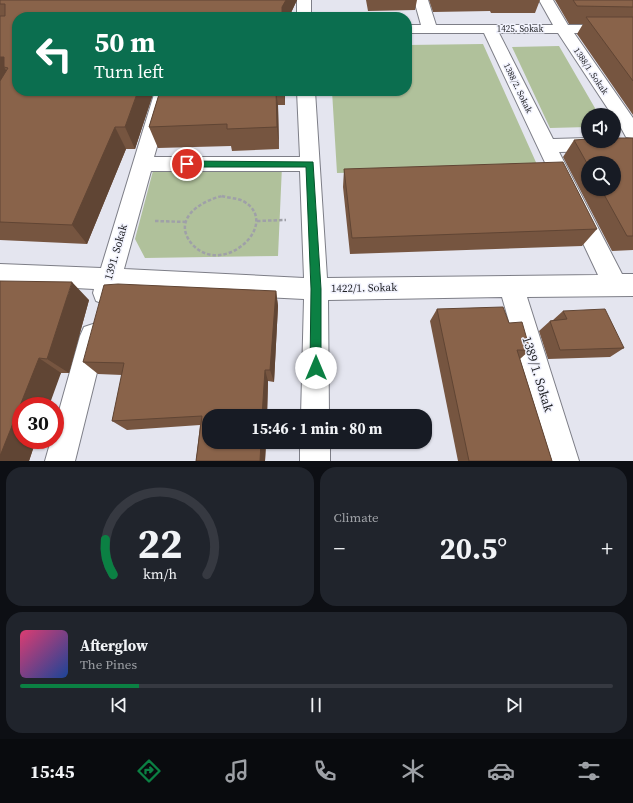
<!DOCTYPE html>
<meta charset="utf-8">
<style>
:root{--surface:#171b24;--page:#20242c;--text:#f1f3f6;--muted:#9ea1a6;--line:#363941;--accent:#0b8043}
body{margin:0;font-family:"Source Serif 4",serif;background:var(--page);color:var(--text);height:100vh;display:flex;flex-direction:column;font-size:15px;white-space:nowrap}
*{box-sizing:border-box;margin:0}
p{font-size:13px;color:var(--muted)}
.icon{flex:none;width:22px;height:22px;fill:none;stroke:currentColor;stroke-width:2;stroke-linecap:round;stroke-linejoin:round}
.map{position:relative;height:461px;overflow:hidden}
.side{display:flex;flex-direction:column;gap:6px;padding:6px;background:#0d0f14;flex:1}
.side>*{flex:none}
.banner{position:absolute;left:12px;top:12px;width:400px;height:84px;border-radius:16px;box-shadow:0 1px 3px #0004;background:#0b6e4f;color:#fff;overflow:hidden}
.fabs{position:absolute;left:581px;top:108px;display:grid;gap:8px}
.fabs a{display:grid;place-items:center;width:40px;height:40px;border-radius:50%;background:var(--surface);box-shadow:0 1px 3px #0004;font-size:20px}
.speed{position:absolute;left:12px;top:397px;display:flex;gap:8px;font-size:20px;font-weight:700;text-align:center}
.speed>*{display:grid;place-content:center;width:52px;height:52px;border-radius:50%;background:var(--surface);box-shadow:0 1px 3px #0004;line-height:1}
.speed .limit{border:6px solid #d22;background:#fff;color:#111}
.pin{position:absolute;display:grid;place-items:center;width:34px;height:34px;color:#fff;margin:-17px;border:2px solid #fff;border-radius:50%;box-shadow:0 1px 4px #0007}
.me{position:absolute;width:44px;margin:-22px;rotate:0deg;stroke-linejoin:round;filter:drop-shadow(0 0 3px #0008)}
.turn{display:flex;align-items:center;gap:14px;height:84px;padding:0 16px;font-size:18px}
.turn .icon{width:52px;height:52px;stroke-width:2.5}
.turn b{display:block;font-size:28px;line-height:34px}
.big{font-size:30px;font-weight:700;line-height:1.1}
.side .card{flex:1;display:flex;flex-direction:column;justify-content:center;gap:6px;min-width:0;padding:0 14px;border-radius:16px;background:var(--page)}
.side .dial{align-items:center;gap:0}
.dial svg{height:104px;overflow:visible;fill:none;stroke:var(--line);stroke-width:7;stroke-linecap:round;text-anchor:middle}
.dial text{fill:var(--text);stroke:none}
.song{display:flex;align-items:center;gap:12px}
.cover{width:48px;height:48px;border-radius:6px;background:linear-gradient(135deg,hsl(340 70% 55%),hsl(220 70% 35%))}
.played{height:4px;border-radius:2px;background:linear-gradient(90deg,var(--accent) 20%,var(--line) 20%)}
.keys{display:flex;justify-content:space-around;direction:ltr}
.heat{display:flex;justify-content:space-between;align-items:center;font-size:22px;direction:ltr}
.side .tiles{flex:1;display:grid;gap:6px;grid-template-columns:1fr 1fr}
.card:last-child{grid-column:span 2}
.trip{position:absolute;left:202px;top:409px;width:230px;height:40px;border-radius:16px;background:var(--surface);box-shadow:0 1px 3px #0004;font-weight:700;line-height:40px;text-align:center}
.menu{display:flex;height:64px;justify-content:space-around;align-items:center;background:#090b0e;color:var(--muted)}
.menu .icon{width:28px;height:28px}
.menu .selected{color:var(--accent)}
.menu b{font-size:18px;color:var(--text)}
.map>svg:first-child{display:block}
.green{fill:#b0c19b}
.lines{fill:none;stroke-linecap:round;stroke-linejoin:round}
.street-casing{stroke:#7d7e87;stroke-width:2}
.path{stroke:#9fa0a8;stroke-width:2.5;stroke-dasharray:3.5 2;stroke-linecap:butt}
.street{fill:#fff;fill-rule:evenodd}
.wall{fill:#765540;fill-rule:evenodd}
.shaded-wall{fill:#604534}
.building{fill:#89634a;stroke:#604534}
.route{fill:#0b8043;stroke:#07532c}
.labels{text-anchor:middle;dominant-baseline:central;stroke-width:3;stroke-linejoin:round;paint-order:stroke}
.far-street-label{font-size:9px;fill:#1f2023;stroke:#f1f2fd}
.street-label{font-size:11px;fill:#1f2023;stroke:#f1f2fd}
.near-street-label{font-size:13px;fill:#1f2023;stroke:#f1f2fd}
</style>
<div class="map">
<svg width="633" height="461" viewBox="0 0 633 461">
<rect width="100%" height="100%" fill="#e4e5ef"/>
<path class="green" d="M 483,44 L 539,169 L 337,173 L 332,91 L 407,91 L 407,45 Z
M 559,46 L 599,115 L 588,115 L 588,127 L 550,128 L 512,47 Z
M 282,166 L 278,256 L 145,258 L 135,239 L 154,167 Z"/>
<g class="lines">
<g class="street-casing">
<path id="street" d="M 297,0 L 311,0 L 311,17 L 297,17 Z
M 414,0 L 428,0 L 436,25 L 553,25 L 539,0 L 553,0 L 568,25 L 633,25 L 633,33 L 574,33 L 633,118 L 633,138 L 626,137 L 614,115 L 612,115 L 558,33 L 499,33 L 553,139 L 588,138 L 588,141 L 608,141 L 609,144 L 607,149 L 600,151 L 559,152 L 622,274 L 633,274 L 633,296 L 527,297 L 579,461 L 549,461 L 502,297 L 328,300 L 329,416 L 301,416 L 304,299 L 118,290 L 114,301 L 105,304 L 96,301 L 93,293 L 94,289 L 0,284 L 0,264 L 101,268 L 155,91 L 173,91 L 154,157 L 300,157 L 297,91 L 315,91 L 327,278 L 598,275 L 484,33 L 407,33 L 407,25 L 421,25 ZM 151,171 L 300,171 L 304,278 L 124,269 Z
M 93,324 L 102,327 L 106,336 L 75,461 L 45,461 L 51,440 L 55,440 L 55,425 L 80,336 L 84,327 Z
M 300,442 L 330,442 L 330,461 L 300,461 Z"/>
</g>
<path class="path" d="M 222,196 C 228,198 237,198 243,201 C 283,223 223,279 192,244 C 171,219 201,201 222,196 Z
M 155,221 L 187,222
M 257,221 L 286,220"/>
<use href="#street" class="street"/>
</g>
<path class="wall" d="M 0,0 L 297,0 L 289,17 L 17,91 L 154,91 L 135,149 L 126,149 L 87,244 L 0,240 Z
M 366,0 L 417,0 L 415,10 L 368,11 Z
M 429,0 L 540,0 L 535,13 L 491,13 L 490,11 L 433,12 Z
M 555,0 L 633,0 L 633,115 L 577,34 L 583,24 L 569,24 Z
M 160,91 L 285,91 L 285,105 L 278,105 L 279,149 L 232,151 L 231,146 L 158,148 L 149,127 Z
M 633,138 L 633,250 L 612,251 L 563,157 L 574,140 ZM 588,163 L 614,189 L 588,189 Z
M 344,169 L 597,229 L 582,246 L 350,254 L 343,187 Z
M 0,281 L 89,300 L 69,373 L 61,373 L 21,440 L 36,440 L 29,461 L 0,461 Z
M 276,291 L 278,306 L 274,382 L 268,381 L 267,416 L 209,416 L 266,442 L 265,461 L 196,461 L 200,425 L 127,430 L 112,421 L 122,375 L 98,374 L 83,362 Z
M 437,309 L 509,323 L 530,350 L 520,359 L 552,461 L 458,461 L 430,321 Z
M 563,311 L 624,348 L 610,357 L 548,359 L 539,331 L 550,321 L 553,320 Z"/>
<path class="shaded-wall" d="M 286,0 L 297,0 L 289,17 L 282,17 L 282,7 Z
M 0,57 L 4,57 L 8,68 L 4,67 L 12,80 L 0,96 Z
M 138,91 L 154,91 L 135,149 L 125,127 Z
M 276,91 L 278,105 L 279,149 L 277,127 Z
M 284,91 L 285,91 L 285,105 Z
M 115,127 L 126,149 L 87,244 L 72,225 Z
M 72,282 L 89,300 L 69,373 L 47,359 Z
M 276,291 L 278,306 L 274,382 L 270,370 Z
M 39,358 L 61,373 L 49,406 L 21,406 L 21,440 L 36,440 L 29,461 L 0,461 L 0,456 Z
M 265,370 L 268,381 L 267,416 L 262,416 Z
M 261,442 L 266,442 L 265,461 L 260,461 Z"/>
<path class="building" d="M 0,0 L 286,0 L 282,7 L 282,17 L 17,17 L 17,91 L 138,91 L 125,127 L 115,127 L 72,225 L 0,222 L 0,81 L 8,68 L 4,67 L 4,57 L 0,57 L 0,16 L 5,16 L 5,4 L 0,4 Z
M 573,0 L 633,0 L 633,7 L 577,6 Z
M 586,17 L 633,17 L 633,81 Z
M 160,91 L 276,91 L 277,127 L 227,129 L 227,124 L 149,127 Z
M 614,138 L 633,138 L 633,236 L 627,236 L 601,189 L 614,189 L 614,163 L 588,163 L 588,165 L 574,140 L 588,139 L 588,141 L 614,141 Z
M 563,162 L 597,229 L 352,238 L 344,169 Z
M 0,281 L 72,282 L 47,359 L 39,358 L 0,456 Z
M 118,284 L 276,291 L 270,370 L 265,370 L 262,416 L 209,416 L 209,442 L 261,442 L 260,461 L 196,461 L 202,416 L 112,421 L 124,363 L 83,362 L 104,285 Z
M 503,307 L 509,323 L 522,322 L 530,350 L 517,350 L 552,461 L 469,461 L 437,309 Z
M 605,309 L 624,348 L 560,350 L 550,321 L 567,319 L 563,311 Z"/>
<path class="route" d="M 187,161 L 313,162 L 321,289 L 321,368 L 319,372 L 316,374 L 312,372 L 310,368 L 311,289 L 306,167 L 187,167 L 183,164 Z"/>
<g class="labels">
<g class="far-street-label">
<text x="520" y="29">1425. Sokak</text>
<text transform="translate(591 71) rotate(56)">1388/1 .Sokak</text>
<text transform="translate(518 88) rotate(64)">1388/2. Sokak</text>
</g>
<g class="street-label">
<text transform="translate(116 252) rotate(-74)">1391. Sokak</text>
<text transform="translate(364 288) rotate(-1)">1422/1. Sokak</text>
</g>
<g class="near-street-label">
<text transform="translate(538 374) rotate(73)">1389/1. Sokak</text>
</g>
</g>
</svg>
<div class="fabs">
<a><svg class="icon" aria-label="sound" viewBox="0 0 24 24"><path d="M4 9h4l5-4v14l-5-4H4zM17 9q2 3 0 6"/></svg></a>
<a><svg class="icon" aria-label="search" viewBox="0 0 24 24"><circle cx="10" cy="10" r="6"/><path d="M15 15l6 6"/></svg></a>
</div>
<div class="speed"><div class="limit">30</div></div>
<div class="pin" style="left:187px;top:164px;background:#d93025"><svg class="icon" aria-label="arrive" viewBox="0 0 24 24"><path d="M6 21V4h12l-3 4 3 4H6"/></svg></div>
<svg class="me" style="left:316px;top:368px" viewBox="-20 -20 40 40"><circle r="19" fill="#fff"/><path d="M0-13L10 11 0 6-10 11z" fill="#0b8043"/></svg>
<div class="trip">15:46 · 1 min · 80 m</div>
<div class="banner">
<div class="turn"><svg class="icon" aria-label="left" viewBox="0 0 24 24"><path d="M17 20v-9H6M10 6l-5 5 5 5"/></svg><div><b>50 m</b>Turn left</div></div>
</div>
</div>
<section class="side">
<div class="tiles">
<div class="card dial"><svg viewBox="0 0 100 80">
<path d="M14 69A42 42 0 1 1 86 69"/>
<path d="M14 69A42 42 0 0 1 8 42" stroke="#0b8043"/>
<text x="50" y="56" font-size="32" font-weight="700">22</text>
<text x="50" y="72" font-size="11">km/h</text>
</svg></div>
<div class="card"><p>Climate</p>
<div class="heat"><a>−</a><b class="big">20.5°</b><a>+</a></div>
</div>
<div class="card">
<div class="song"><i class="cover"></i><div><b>Afterglow</b><p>The Pines</p></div></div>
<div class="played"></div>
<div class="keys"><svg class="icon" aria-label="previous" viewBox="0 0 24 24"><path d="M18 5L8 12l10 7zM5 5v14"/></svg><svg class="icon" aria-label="pause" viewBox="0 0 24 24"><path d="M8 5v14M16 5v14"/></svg><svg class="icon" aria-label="next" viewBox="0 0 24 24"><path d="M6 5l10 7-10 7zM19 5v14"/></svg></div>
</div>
</div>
</section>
<nav class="menu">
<b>15:45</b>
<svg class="icon selected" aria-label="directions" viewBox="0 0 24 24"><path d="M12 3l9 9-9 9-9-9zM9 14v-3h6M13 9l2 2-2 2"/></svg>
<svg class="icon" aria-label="music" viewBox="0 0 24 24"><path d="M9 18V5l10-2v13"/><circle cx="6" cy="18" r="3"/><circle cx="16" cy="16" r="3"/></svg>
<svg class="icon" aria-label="phone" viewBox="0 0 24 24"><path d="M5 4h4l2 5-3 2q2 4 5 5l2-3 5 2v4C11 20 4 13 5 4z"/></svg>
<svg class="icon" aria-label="climate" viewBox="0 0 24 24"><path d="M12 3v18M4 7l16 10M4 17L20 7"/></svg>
<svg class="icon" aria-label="car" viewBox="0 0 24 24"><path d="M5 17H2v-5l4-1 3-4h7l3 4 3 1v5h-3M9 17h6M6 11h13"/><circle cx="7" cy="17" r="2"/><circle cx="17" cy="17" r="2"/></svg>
<svg class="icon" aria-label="filters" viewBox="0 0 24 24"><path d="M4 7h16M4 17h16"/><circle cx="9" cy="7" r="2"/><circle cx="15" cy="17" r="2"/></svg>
</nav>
